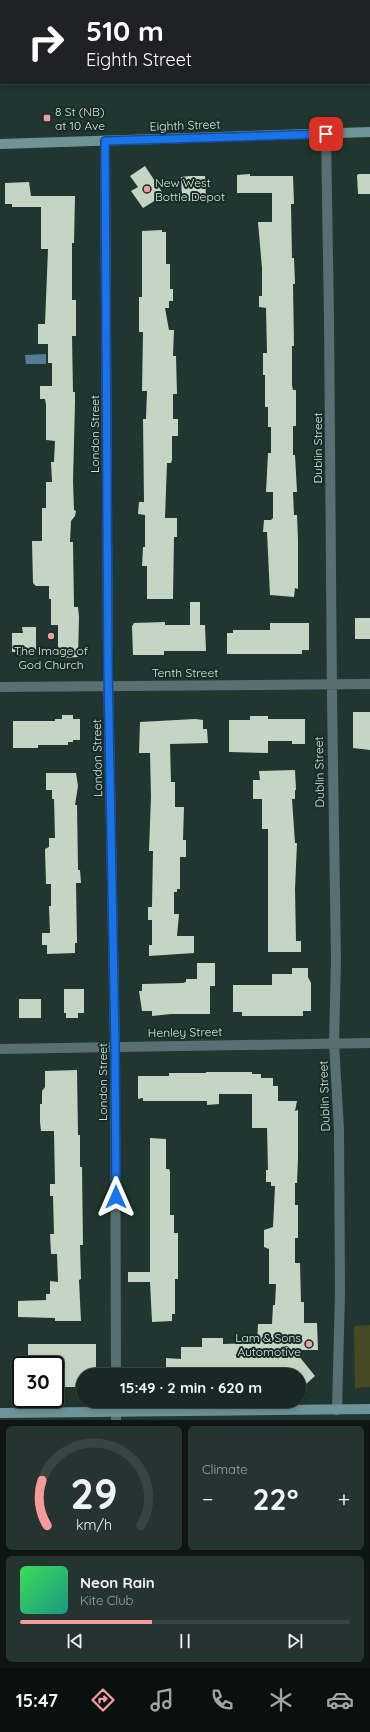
<!DOCTYPE html>
<meta charset="utf-8">
<style>
:root{--surface:#192824;--page:#263431;--text:#f1f3f6;--muted:#9fa6a6;--line:#374441;--accent:#f59b9b}
body{margin:0;font-family:Quicksand,sans-serif;background:var(--page);color:var(--text);height:100vh;display:flex;flex-direction:column;font-size:15px;white-space:nowrap}
*{box-sizing:border-box;margin:0}
p{font-size:13px;color:var(--muted)}
.icon{flex:none;width:22px;height:22px;fill:none;stroke:currentColor;stroke-width:2;stroke-linecap:round;stroke-linejoin:round}
.map{position:relative;height:1420px;overflow:hidden}
.side{display:flex;flex-direction:column;gap:6px;padding:6px;background:#0e1614;flex:1}
.side>*{flex:none}
.hud{position:absolute;left:0px;top:0px;width:370px;height:84px;box-shadow:0 2px 6px #0003,0 0 0 1px var(--line);background:#202124;color:#fff;overflow:hidden}
.speed{position:absolute;left:12px;top:1356px;display:flex;gap:8px;font-size:20px;font-weight:700;text-align:center}
.speed>*{display:grid;place-content:center;width:52px;height:52px;border-radius:50%;background:var(--surface);box-shadow:0 2px 6px #0003,0 0 0 1px var(--line);line-height:1}
.speed .limit{border:2px solid #111;border-radius:6px;background:#fff;color:#111}
.pin{position:absolute;display:grid;place-items:center;width:34px;height:34px;color:#fff;margin:-17px;border-radius:8px;box-shadow:0 2px 6px #0006}
.me{position:absolute;width:44px;margin:-22px;rotate:0deg;stroke-linejoin:round;filter:drop-shadow(0 0 3px #0008)}
.turn{display:flex;align-items:center;gap:14px;height:84px;padding:0 20px;font-size:18px}
.turn .icon{width:52px;height:52px;stroke-width:2.5}
.turn b{display:block;font-size:28px;line-height:34px}
.big{font-size:30px;font-weight:700;line-height:1.1}
.side .widget{flex:1;display:flex;flex-direction:column;justify-content:center;gap:6px;min-width:0;padding:0 14px;border-radius:6px;background:var(--page)}
.side .dial{align-items:center;gap:0}
.dial svg{height:104px;overflow:visible;fill:none;stroke:var(--line);stroke-width:7;stroke-linecap:round;text-anchor:middle}
.dial text{fill:var(--text);stroke:none}
.song{display:flex;align-items:center;gap:12px}
.cover{width:48px;height:48px;border-radius:6px;background:linear-gradient(135deg,hsl(130 70% 55%),hsl(170 70% 35%))}
.played{height:4px;border-radius:2px;background:linear-gradient(90deg,var(--accent) 40%,var(--line) 40%)}
.keys{display:flex;justify-content:space-around;direction:ltr}
.heat{display:flex;justify-content:space-between;align-items:center;font-size:22px;direction:ltr}
.side .tiles{flex:1;display:grid;gap:6px;grid-template-columns:1fr 1fr}
.widget:last-child{grid-column:span 2}
.trip{position:absolute;left:76px;top:1368px;width:230px;height:40px;border-radius:20px;background:var(--surface);box-shadow:0 2px 6px #0003,0 0 0 1px var(--line);font-weight:700;line-height:40px;text-align:center}
.tab-bar{display:flex;height:64px;justify-content:space-around;align-items:center;background:#0a100e;color:var(--muted)}
.tab-bar .icon{width:28px;height:28px}
.tab-bar .on{color:var(--accent)}
.tab-bar b{font-size:18px;color:var(--text)}
.map>svg:first-child{display:block}
.green{fill:#464922}
.water{fill:#537e98}
.building{fill:#c4d5c3}
.lines{fill:none;stroke-linecap:round;stroke-linejoin:round}
.street{stroke:#597073;stroke-width:10}
.secondary{stroke:#6e9498;stroke-width:10}
.route-casing{stroke:#114b97;stroke-width:10}
.route{stroke:#1a73e8;stroke-width:7}
.poi-dot{fill:#f59b9b;stroke:#172c26;stroke-width:1.5}
.labels{text-anchor:middle;dominant-baseline:central;stroke-width:4;stroke-linejoin:round;paint-order:stroke}
.poi-label{font-size:12px;fill:#dae7e3;stroke:#172c26;text-anchor:start}
.street-label{font-size:12px;fill:#dae7e3;stroke:#172c26}
</style>
<div class="map">
<svg width="370" height="1420" viewBox="0 0 370 1420">
<rect width="100%" height="100%" fill="#213630"/>
<path class="green" d="M 370,1325 L 370,1387 L 355,1388 L 354,1326 Z"/>
<path class="water" d="M 46,354 L 46,364 L 26,364 L 25,355 Z"/>
<path class="building" d="M 145,166 L 164,195 L 143,208 L 131,191 L 138,187 L 130,176 Z
M 250,174 L 250,176 L 293,176 L 294,204 L 291,204 L 292,258 L 294,258 L 295,284 L 293,284 L 294,346 L 292,346 L 292,385 L 293,390 L 296,390 L 296,426 L 293,426 L 293,455 L 295,455 L 297,492 L 293,492 L 294,515 L 297,515 L 298,540 L 298,589 L 295,588 L 294,597 L 270,595 L 267,532 L 263,532 L 264,520 L 271,520 L 273,518 L 273,492 L 266,492 L 268,453 L 271,453 L 271,427 L 268,427 L 268,407 L 265,407 L 265,375 L 263,375 L 263,353 L 267,353 L 266,308 L 259,307 L 259,296 L 262,296 L 262,268 L 258,222 L 272,222 L 272,193 L 237,193 L 237,175 Z
M 359,174 L 370,174 L 370,194 L 358,194 L 357,175 Z
M 190,176 L 205,176 L 206,197 L 200,197 L 200,201 L 186,201 L 186,198 L 182,198 L 181,177 Z
M 29,182 L 31,196 L 75,196 L 74,243 L 72,243 L 72,300 L 76,300 L 76,336 L 72,336 L 73,392 L 75,392 L 75,403 L 73,481 L 74,510 L 76,511 L 75,516 L 71,521 L 70,542 L 73,542 L 74,607 L 78,607 L 79,617 L 78,657 L 60,658 L 60,652 L 58,652 L 58,625 L 51,625 L 51,599 L 49,599 L 49,586 L 36,586 L 33,583 L 32,541 L 42,541 L 42,508 L 46,508 L 46,482 L 52,482 L 51,462 L 54,462 L 55,441 L 46,440 L 46,405 L 45,399 L 40,399 L 40,386 L 52,386 L 52,363 L 48,363 L 48,344 L 38,344 L 38,324 L 45,324 L 48,249 L 41,249 L 41,207 L 12,207 L 12,204 L 5,204 L 5,183 Z
M 162,230 L 162,232 L 166,232 L 166,264 L 170,264 L 170,289 L 173,289 L 173,301 L 169,301 L 169,308 L 165,308 L 169,330 L 174,330 L 173,356 L 176,356 L 177,394 L 173,394 L 173,419 L 178,419 L 178,436 L 172,436 L 172,460 L 171,463 L 167,463 L 165,518 L 177,518 L 177,537 L 174,537 L 173,599 L 147,599 L 147,566 L 142,566 L 143,547 L 145,547 L 145,515 L 138,514 L 139,502 L 144,502 L 143,419 L 146,419 L 147,391 L 142,391 L 143,332 L 139,332 L 139,297 L 142,297 L 142,231 Z
M 190,602 L 200,602 L 200,625 L 205,625 L 206,651 L 164,651 L 164,655 L 133,655 L 132,626 L 134,623 L 165,622 L 165,625 L 190,625 Z
M 355,618 L 370,618 L 370,639 L 355,639 Z
M 270,623 L 309,623 L 309,650 L 302,650 L 302,654 L 227,654 L 227,633 L 233,633 L 233,630 L 270,630 Z
M 22,627 L 36,627 L 36,652 L 31,652 L 31,656 L 18,656 L 18,652 L 12,652 L 12,633 L 23,633 Z
M 353,712 L 370,712 L 370,750 L 353,748 Z
M 62,715 L 73,715 L 73,719 L 80,719 L 80,740 L 73,740 L 73,742 L 68,742 L 68,745 L 38,745 L 38,748 L 13,748 L 13,721 L 55,721 L 55,719 L 62,719 Z
M 250,716 L 268,716 L 268,719 L 305,719 L 305,744 L 292,744 L 292,741 L 268,741 L 268,753 L 229,752 L 229,720 L 250,720 Z
M 195,719 L 203,720 L 203,729 L 207,729 L 208,743 L 170,744 L 171,782 L 175,782 L 175,807 L 184,807 L 183,840 L 186,840 L 186,857 L 180,857 L 180,889 L 177,889 L 177,892 L 174,892 L 174,914 L 179,914 L 177,936 L 194,936 L 194,953 L 149,956 L 149,945 L 152,945 L 152,920 L 148,920 L 148,907 L 152,907 L 153,851 L 149,851 L 151,796 L 150,753 L 139,753 L 140,722 Z
M 295,770 L 296,790 L 295,790 L 295,799 L 292,799 L 295,843 L 297,843 L 295,889 L 296,941 L 301,941 L 301,952 L 268,952 L 268,829 L 262,829 L 262,799 L 253,799 L 253,780 L 260,780 L 259,771 Z
M 46,773 L 76,773 L 78,786 L 75,805 L 77,805 L 78,870 L 80,870 L 81,883 L 76,883 L 77,943 L 75,943 L 75,953 L 47,954 L 47,945 L 42,945 L 42,933 L 50,933 L 49,906 L 51,906 L 51,884 L 46,884 L 45,849 L 49,847 L 49,838 L 55,838 L 54,799 L 52,799 L 52,790 L 46,790 Z
M 197,963 L 215,963 L 215,986 L 210,986 L 210,1014 L 171,1014 L 152,1016 L 152,1011 L 142,1011 L 139,991 L 142,991 L 142,984 L 183,983 L 186,982 L 186,979 L 197,979 Z
M 292,968 L 308,968 L 308,977 L 311,983 L 311,1011 L 303,1011 L 303,1016 L 242,1016 L 242,1012 L 233,1012 L 233,985 L 272,985 L 272,974 L 292,974 Z
M 64,989 L 84,989 L 84,1013 L 78,1013 L 78,1018 L 66,1018 L 66,1013 L 64,1013 Z
M 19,999 L 41,999 L 41,1018 L 19,1018 Z
M 77,1070 L 78,1135 L 80,1135 L 80,1167 L 82,1167 L 83,1245 L 80,1245 L 81,1279 L 79,1280 L 81,1321 L 55,1321 L 55,1318 L 18,1317 L 18,1301 L 46,1300 L 46,1294 L 50,1294 L 50,1281 L 58,1282 L 57,1254 L 51,1254 L 50,1234 L 54,1234 L 53,1196 L 50,1196 L 50,1184 L 55,1184 L 54,1131 L 41,1131 L 40,1122 L 40,1104 L 42,1104 L 42,1091 L 45,1087 L 45,1071 Z
M 206,1072 L 252,1072 L 252,1074 L 261,1074 L 261,1078 L 273,1078 L 273,1086 L 278,1086 L 278,1101 L 297,1101 L 295,1111 L 298,1110 L 298,1158 L 297,1183 L 295,1183 L 295,1205 L 298,1205 L 298,1238 L 295,1238 L 295,1263 L 300,1263 L 301,1302 L 304,1302 L 304,1323 L 317,1323 L 318,1350 L 294,1350 L 315,1376 L 305,1385 L 292,1368 L 277,1369 L 277,1374 L 252,1375 L 181,1375 L 166,1372 L 166,1358 L 181,1359 L 181,1347 L 202,1347 L 202,1338 L 223,1338 L 223,1344 L 257,1343 L 258,1324 L 272,1324 L 273,1305 L 275,1305 L 276,1284 L 269,1284 L 269,1249 L 264,1247 L 264,1230 L 273,1227 L 275,1186 L 271,1186 L 271,1182 L 266,1182 L 266,1170 L 268,1170 L 267,1128 L 252,1128 L 252,1094 L 219,1094 L 219,1104 L 207,1105 L 207,1101 L 143,1101 L 143,1098 L 138,1099 L 138,1076 L 169,1076 L 169,1073 L 206,1073 Z
M 150,1138 L 166,1139 L 166,1169 L 169,1169 L 170,1172 L 170,1215 L 174,1215 L 174,1233 L 178,1233 L 178,1279 L 175,1279 L 175,1314 L 172,1314 L 172,1321 L 152,1322 L 150,1282 L 128,1282 L 128,1272 L 150,1272 Z
M 28,1344 L 96,1344 L 96,1375 L 83,1375 L 83,1387 L 55,1387 L 55,1365 L 28,1365 Z"/>
<g class="lines">
<path class="street" d="M 326,134 L 329,319 L 332,698 L 336,960 L 334,1043 L 339,1130 L 340,1292 L 337,1410
M 105,141 L 108,671 L 115,1047 L 116,1375
M 0,687 L 370,684
M 0,1049 L 370,1043
M 116,1401 L 116,1420"/>
<path class="secondary" d="M 0,144 L 370,132
M 0,1413 L 370,1409"/>
</g>
<g class="lines">
<g class="route-casing">
<path id="route" d="M 116,1197 L 115,1046 L 108,671 L 105,141 L 326,134"/>
</g>
<use href="#route" class="route"/>
</g>
<g class="poi-dot">
<rect x="43" y="114" width="8" height="8" rx="2"/>
<circle cx="147" cy="189" r="4"/>
<circle cx="51" cy="636" r="4"/>
<circle cx="309" cy="1344" r="4"/>
</g>
<g class="labels">
<g class="poi-label">
<text x="55" y="111">8 St (NB)<tspan x="55" dy="14">at 10 Ave</tspan></text>
<text x="155" y="182">New West<tspan x="155" dy="14">Bottle Depot</tspan></text>
<text x="51" y="650" text-anchor="middle">The Image of<tspan x="51" dy="14">God Church</tspan></text>
<text x="301" y="1337" text-anchor="end">Lam &amp; Sons<tspan x="301" dy="14">Automotive</tspan></text>
</g>
<g class="street-label">
<text transform="translate(185 125) rotate(-2)">Eighth Street</text>
<text transform="translate(94 434) rotate(-90)">London Street</text>
<text transform="translate(317 448) rotate(-90)">Dublin Street</text>
<text x="185" y="672">Tenth Street</text>
<text transform="translate(97 758) rotate(-91)">London Street</text>
<text transform="translate(319 772) rotate(-91)">Dublin Street</text>
<text transform="translate(185 1032) rotate(-1)">Henley Street</text>
<text transform="translate(102 1082) rotate(-90)">London Street</text>
<text transform="translate(324 1096) rotate(-92)">Dublin Street</text>
</g>
</g>
</svg>
<div class="speed"><div class="limit">30</div></div>
<div class="pin" style="left:326px;top:134px;background:#d93025"><svg class="icon" aria-label="arrive" viewBox="0 0 24 24"><path d="M6 21V4h12l-3 4 3 4H6"/></svg></div>
<svg class="me" style="left:116px;top:1197px" viewBox="-20 -20 40 40"><path d="M0-17L14 15 0 8-14 15z" fill="#1a73e8" stroke="#fff" stroke-width="4"/></svg>
<div class="trip">15:49 · 2 min · 620 m</div>
<div class="hud">
<div class="turn"><svg class="icon" aria-label="right" viewBox="0 0 24 24"><path d="M7 20v-9h11M14 6l5 5-5 5"/></svg><div><b>510 m</b>Eighth Street</div></div>
</div>
</div>
<section class="side">
<div class="tiles">
<div class="widget dial"><svg viewBox="0 0 100 80">
<path d="M14 69A42 42 0 1 1 86 69"/>
<path d="M14 69A42 42 0 0 1 10 34" stroke="#f59b9b"/>
<text x="50" y="56" font-size="32" font-weight="700">29</text>
<text x="50" y="72" font-size="11">km/h</text>
</svg></div>
<div class="widget"><p>Climate</p>
<div class="heat"><a>−</a><b class="big">22°</b><a>+</a></div>
</div>
<div class="widget">
<div class="song"><i class="cover"></i><div><b>Neon Rain</b><p>Kite Club</p></div></div>
<div class="played"></div>
<div class="keys"><svg class="icon" aria-label="previous" viewBox="0 0 24 24"><path d="M18 5L8 12l10 7zM5 5v14"/></svg><svg class="icon" aria-label="pause" viewBox="0 0 24 24"><path d="M8 5v14M16 5v14"/></svg><svg class="icon" aria-label="next" viewBox="0 0 24 24"><path d="M6 5l10 7-10 7zM19 5v14"/></svg></div>
</div>
</div>
</section>
<nav class="tab-bar">
<b>15:47</b>
<svg class="icon on" aria-label="directions" viewBox="0 0 24 24"><path d="M12 3l9 9-9 9-9-9zM9 14v-3h6M13 9l2 2-2 2"/></svg>
<svg class="icon" aria-label="music" viewBox="0 0 24 24"><path d="M9 18V5l10-2v13"/><circle cx="6" cy="18" r="3"/><circle cx="16" cy="16" r="3"/></svg>
<svg class="icon" aria-label="phone" viewBox="0 0 24 24"><path d="M5 4h4l2 5-3 2q2 4 5 5l2-3 5 2v4C11 20 4 13 5 4z"/></svg>
<svg class="icon" aria-label="climate" viewBox="0 0 24 24"><path d="M12 3v18M4 7l16 10M4 17L20 7"/></svg>
<svg class="icon" aria-label="car" viewBox="0 0 24 24"><path d="M5 17H2v-5l4-1 3-4h7l3 4 3 1v5h-3M9 17h6M6 11h13"/><circle cx="7" cy="17" r="2"/><circle cx="17" cy="17" r="2"/></svg>
</nav>
